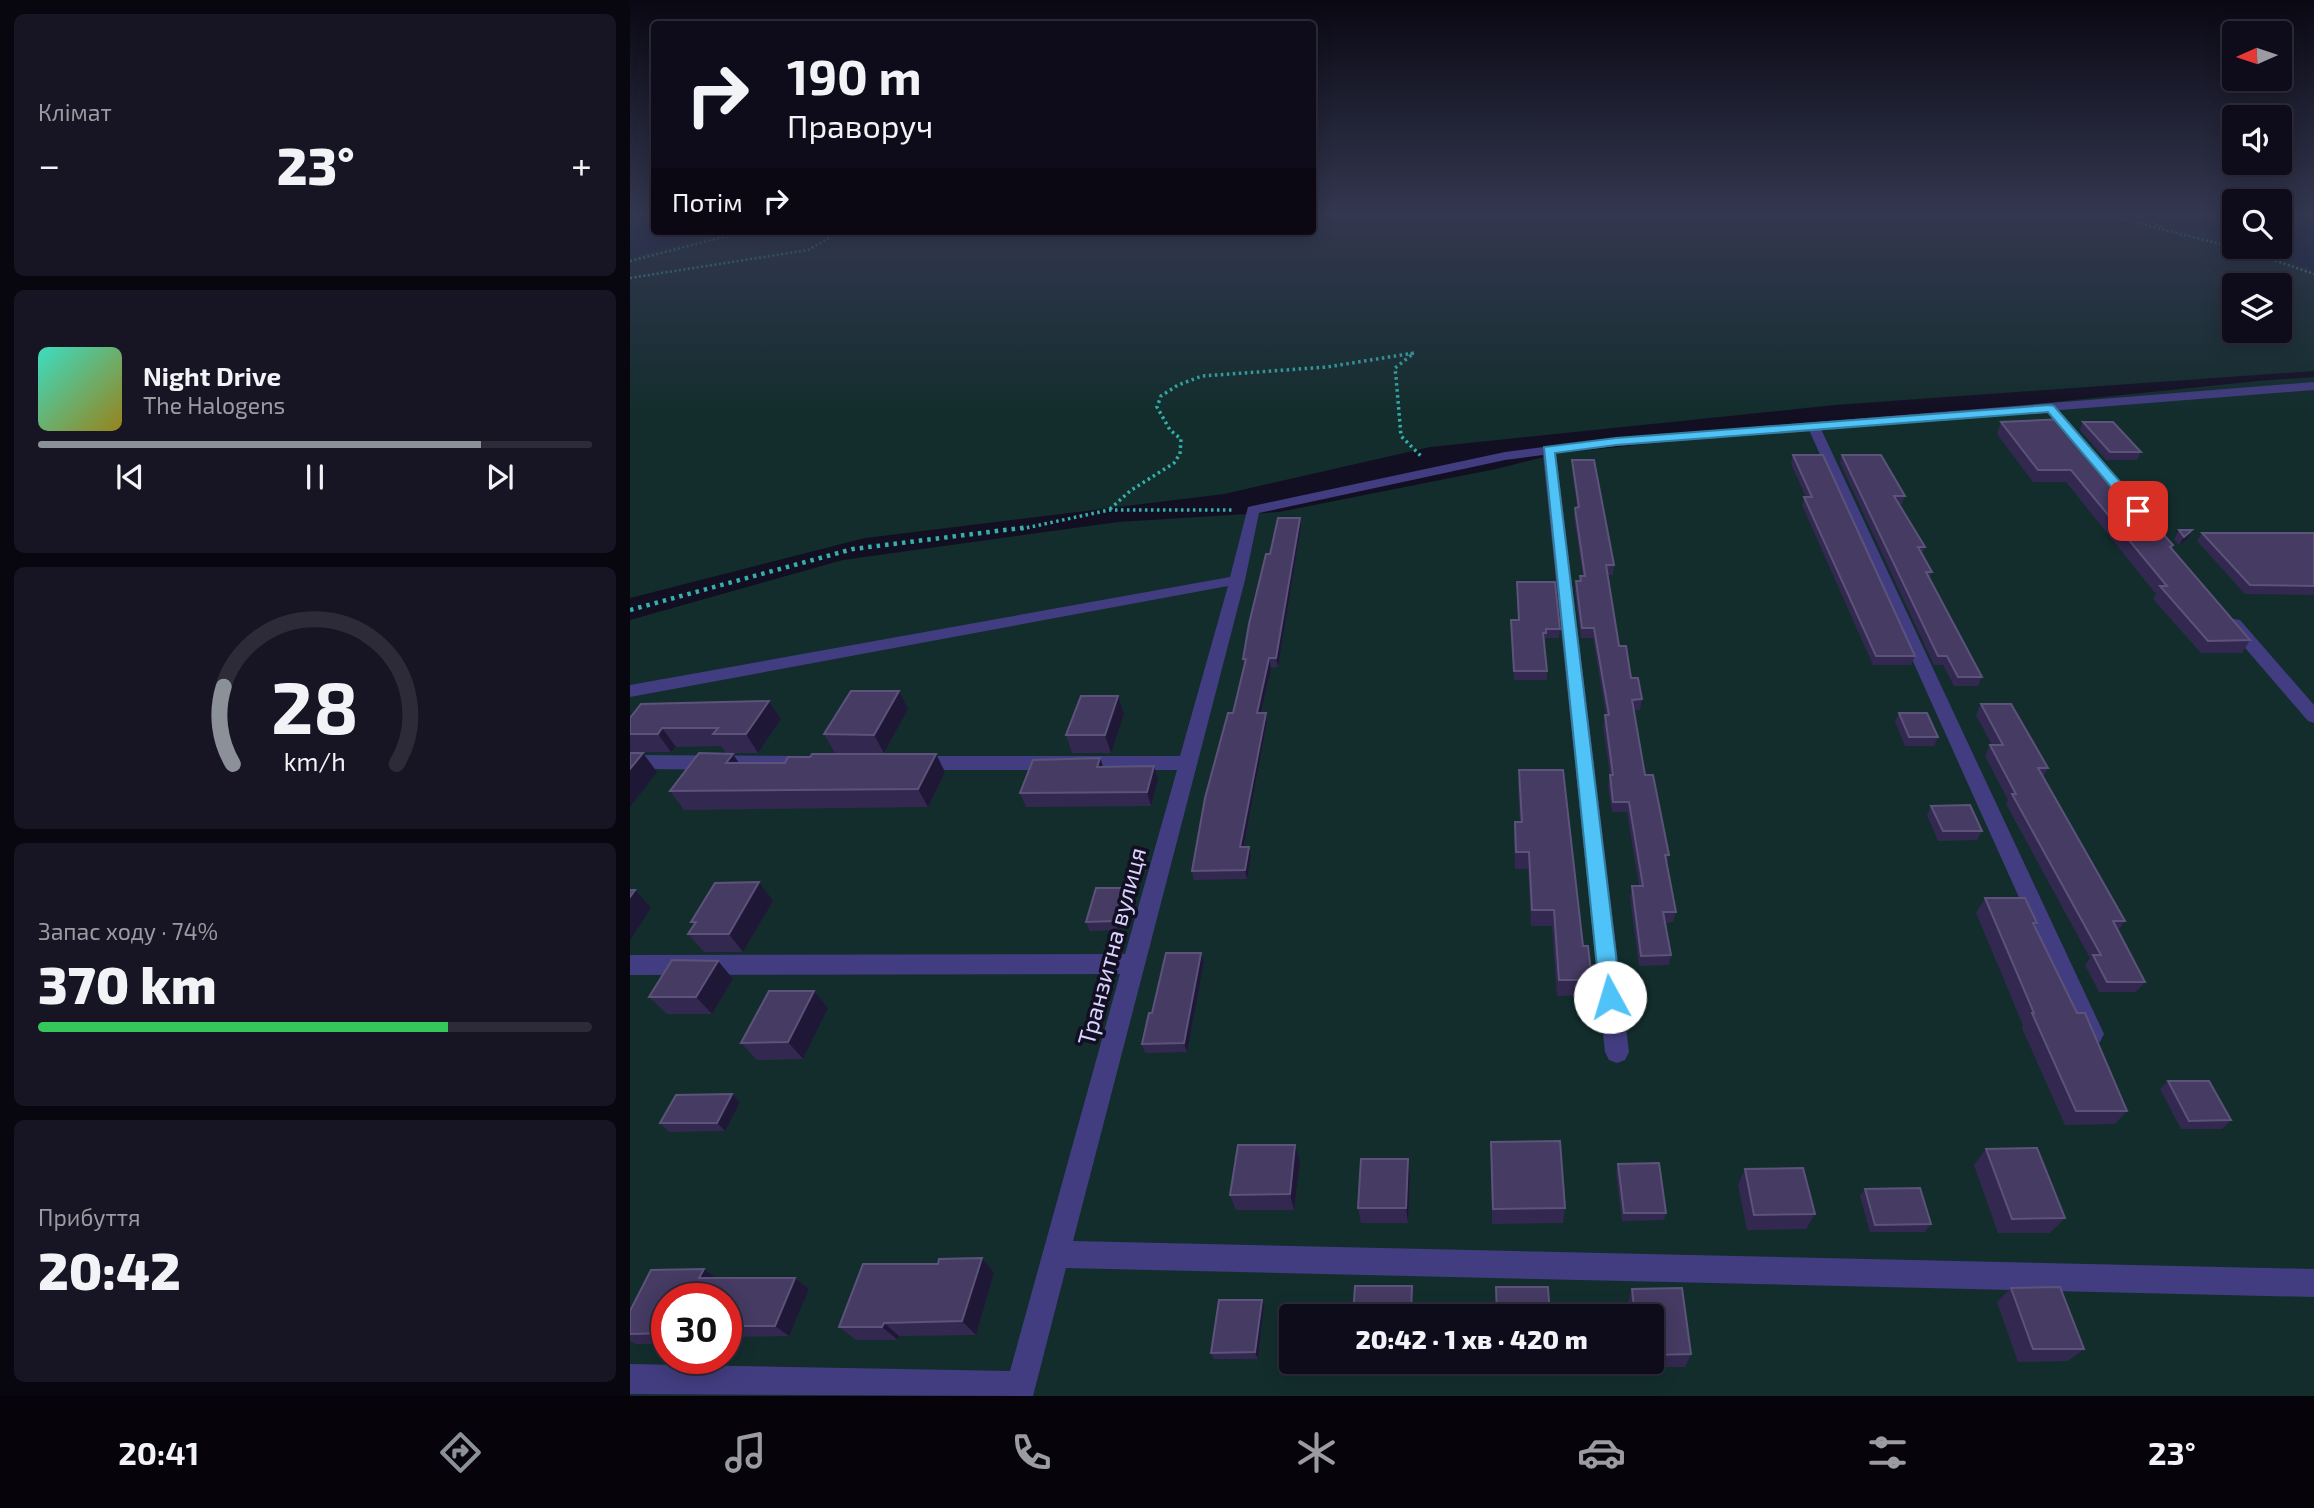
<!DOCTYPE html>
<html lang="uk">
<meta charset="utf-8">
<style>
:root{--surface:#0e0b1a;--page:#171423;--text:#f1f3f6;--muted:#9b9ba2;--line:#2e2b39;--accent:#8c9099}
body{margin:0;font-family:"Exo 2",sans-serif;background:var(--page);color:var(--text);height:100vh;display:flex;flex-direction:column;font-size:26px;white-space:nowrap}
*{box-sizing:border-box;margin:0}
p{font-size:23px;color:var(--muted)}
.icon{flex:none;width:38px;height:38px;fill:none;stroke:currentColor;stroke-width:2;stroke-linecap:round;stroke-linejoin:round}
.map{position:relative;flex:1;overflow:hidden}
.drawer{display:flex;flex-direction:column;gap:14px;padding:14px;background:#08060e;width:630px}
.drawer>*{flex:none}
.top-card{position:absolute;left:21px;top:21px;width:665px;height:214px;border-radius:7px;box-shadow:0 4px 18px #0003,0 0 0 2px var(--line);background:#0e0b1a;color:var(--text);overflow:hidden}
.needle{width:46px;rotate:267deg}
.buttons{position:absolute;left:1592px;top:21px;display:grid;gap:14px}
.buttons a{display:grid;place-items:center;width:70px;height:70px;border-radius:7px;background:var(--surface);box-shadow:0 4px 18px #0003,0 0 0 2px var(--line);font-size:35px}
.speed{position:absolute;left:21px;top:1283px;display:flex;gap:14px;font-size:35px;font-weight:700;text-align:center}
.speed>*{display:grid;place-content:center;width:91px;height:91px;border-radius:50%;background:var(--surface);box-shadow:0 4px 18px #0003,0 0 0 2px var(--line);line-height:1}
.speed .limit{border:10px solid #d22;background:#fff;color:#111}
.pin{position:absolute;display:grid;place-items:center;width:60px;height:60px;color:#fff;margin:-30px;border-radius:14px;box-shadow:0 4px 10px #0006}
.me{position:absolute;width:77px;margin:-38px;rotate:354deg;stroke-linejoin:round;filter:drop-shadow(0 0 5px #0008)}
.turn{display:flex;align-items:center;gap:24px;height:147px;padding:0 21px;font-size:32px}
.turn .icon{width:91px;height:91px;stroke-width:2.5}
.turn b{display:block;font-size:49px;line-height:60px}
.then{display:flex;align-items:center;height:66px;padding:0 21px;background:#0003;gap:14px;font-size:26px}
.big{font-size:52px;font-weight:800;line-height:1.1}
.drawer .card{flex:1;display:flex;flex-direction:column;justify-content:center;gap:10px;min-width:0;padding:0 24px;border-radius:10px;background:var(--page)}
.drawer .dial{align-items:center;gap:0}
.dial svg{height:182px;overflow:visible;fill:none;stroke:var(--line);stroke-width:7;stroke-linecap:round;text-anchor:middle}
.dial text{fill:var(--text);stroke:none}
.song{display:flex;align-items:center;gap:21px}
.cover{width:84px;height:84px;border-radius:10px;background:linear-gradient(135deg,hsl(170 70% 55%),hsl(50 70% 35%))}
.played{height:7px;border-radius:4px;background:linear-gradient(90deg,var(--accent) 80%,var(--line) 80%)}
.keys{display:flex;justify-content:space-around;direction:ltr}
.heat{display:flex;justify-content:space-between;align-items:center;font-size:38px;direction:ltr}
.charge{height:10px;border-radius:5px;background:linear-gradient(90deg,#34c759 74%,var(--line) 0)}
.trip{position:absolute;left:649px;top:1304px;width:385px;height:70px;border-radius:7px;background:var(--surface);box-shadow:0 4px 18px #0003,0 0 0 2px var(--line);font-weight:800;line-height:70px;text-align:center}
.tab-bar{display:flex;height:112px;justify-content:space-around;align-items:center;background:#06040a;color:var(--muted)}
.tab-bar .icon{width:49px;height:49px}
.tab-bar .current{color:var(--accent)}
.tab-bar b{font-size:32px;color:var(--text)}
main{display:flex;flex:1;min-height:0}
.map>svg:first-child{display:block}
.green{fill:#132d2d;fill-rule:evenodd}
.water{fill:#0c1d3f}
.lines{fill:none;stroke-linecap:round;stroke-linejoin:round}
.path-far2{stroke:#35b0ad;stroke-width:2.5;stroke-dasharray:2 2.5;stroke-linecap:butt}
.path-far1{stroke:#35b0ad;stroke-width:3.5;stroke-dasharray:2.5 3.5;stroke-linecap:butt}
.path{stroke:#35b0ad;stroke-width:4.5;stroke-dasharray:3.5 5;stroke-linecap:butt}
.minor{fill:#423d80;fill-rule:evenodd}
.wall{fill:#332950}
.shaded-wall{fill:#1e1736}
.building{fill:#453b63;stroke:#5c537b;stroke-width:2}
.route{fill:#4fc3f7;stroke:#337fa1;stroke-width:2}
.labels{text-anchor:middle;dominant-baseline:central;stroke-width:7;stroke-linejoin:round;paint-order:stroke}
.near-street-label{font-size:24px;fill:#dad3fd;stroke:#130f23}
</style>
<main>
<section class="drawer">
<div class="card"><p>Клімат</p>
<div class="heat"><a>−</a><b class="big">23°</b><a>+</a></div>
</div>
<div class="card">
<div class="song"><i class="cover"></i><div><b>Night Drive</b><p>The Halogens</p></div></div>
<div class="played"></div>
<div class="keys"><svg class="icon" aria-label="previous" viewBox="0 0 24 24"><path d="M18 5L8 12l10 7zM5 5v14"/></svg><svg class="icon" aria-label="pause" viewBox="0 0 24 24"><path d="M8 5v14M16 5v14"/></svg><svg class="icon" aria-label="next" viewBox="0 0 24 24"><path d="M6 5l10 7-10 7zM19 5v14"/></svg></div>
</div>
<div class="card dial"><svg viewBox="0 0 100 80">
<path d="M14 69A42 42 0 1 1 86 69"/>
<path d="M14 69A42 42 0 0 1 10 35" stroke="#8c9099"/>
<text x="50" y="56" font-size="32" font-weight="700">28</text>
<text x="50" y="72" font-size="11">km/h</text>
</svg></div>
<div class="card"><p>Запас ходу · 74%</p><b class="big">370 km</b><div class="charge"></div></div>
<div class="card"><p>Прибуття</p><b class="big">20:42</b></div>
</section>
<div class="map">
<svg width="1684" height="1396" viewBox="0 0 1684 1396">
<rect width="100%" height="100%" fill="#130f23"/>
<path class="green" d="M 683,216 L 1536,216 L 1605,241 L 1605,247 L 1620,247 L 1684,270 L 1684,371 L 1205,405 L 800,447 L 594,494 L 235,538 L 0,598 L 0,257 L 96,231 L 682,231 ZM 1605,285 L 1650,285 L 1650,331 L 1605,331 Z
M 1684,377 L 1684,1396 L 0,1396 L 0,620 L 213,560 L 488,522 L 649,512 L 866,469 L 930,453 L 1628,381 ZM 37,1298 L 96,1298 L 96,1358 L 37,1358 ZM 662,1316 L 1022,1316 L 1022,1362 L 662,1362 Z"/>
<path class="water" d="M 13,216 L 24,216 L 24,231 L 96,231 L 0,257 L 0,220 Z
M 1536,216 L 1605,216 L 1605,241 Z
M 1650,216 L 1684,225 L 1684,270 L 1620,247 L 1650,247 Z"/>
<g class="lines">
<path class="path-far2" d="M 1480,216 L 1618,251 L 1684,274
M 1505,216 L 1533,227
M 0,261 L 117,231
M 0,278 L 178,250 L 208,233 L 220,231
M 776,354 L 784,353 L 782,354"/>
<path class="path-far1" d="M 480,509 L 500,491 L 544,463 L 550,454 L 551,439 L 540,430 L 527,407 L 531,396 L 548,385 L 572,376 L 697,367 L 784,353 L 765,368 L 766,377 L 771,436 L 792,457
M 391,529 L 479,510 L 604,510"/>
<path class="path" d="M 0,610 L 223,549 L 399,527"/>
<path class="minor" d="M 1684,382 L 1684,390 L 1191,429 L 1474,1034 L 1470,1042 L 1462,1045 L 1454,1042 L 1179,430 L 986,446 L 926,453 L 999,1052 L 995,1060 L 987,1063 L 979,1060 L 975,1052 L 913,455 L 875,460 L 629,513 L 615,580 L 443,1241 L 1684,1269 L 1684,1297 L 436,1268 L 403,1396 L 0,1394 L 0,1364 L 380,1371 L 490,974 L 0,975 L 0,955 L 495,954 L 547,770 L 287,770 L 280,768 L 278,763 L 280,758 L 287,756 L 550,756 L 598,586 L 0,697 L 0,685 L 600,577 L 618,507 L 875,452 L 986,438 Z
M 1604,619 L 1610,620 L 1684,705 L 1684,723 L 1678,721 L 1598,628 L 1596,624 Z
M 0,755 L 178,756 L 185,758 L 187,763 L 185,768 L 178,770 L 0,769 Z"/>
</g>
<path class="wall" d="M 1371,422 L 1460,449 L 1458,452 L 1522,527 L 1543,545 L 1541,548 L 1620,640 L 1612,653 L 1571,653 L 1523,599 L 1526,594 L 1436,482 L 1403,482 L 1367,434 Z
M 1453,422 L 1511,452 L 1507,460 L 1476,460 L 1450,430 Z
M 1163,455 L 1285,656 L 1281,665 L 1243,665 L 1172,505 L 1174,497 L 1176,497 L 1161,464 Z
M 1212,455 L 1275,496 L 1272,504 L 1269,504 L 1295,547 L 1292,554 L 1302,572 L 1299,579 L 1352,677 L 1348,686 L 1324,686 L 1313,665 L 1304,665 L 1210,463 Z
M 942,460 L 984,565 L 983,575 L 977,575 L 989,646 L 1001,678 L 1012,699 L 1010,710 L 1004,710 L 1015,775 L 1039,855 L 1037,866 L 1046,912 L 1043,922 L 1035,923 L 1041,955 L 1039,965 L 1009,966 L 1000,897 L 1002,886 L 1009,886 L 997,812 L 982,812 L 978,786 L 980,775 L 973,726 L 975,715 L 976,715 L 963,638 L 951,638 L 945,591 L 946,581 L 950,581 L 950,576 L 953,576 L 944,517 L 945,508 L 947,507 L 942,470 Z
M 671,527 L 648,667 L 641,668 L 631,713 L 636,713 L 637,722 L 614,847 L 619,847 L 621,856 L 617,879 L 564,880 L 562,871 L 603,713 L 614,666 L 613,659 L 640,554 Z
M 1549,530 L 1562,530 L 1557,539 L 1549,545 L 1544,539 Z
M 1572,533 L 1684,533 L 1684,595 L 1615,594 L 1567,541 Z
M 887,582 L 930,629 L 929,638 L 916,638 L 915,642 L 914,642 L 917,671 L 917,680 L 884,680 L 881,620 L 888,620 Z
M 488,696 L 494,714 L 481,753 L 442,753 L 436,735 Z
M 139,701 L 151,719 L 128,753 L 96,753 L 91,746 L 46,747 L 41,752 L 1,752 L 0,751 L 0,718 Z
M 1351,704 L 1418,768 L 1413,777 L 1495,921 L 1488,931 L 1515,982 L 1506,992 L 1469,992 L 1455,965 L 1460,958 L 1376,804 L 1378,800 L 1355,756 L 1360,745 L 1362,745 L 1346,715 Z
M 278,709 L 254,753 L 205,753 L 194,734 Z
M 1269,713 L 1308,737 L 1304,746 L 1275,746 L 1265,722 Z
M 306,754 L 315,772 L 298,807 L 54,810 L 40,791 L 109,763 L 155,763 Z
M 470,758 L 473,767 L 528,780 L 521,806 L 396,807 L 390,793 Z
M 889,770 L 953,946 L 962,980 L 959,995 L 927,996 L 922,926 L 901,926 L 898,869 L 885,869 L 884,839 L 885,822 L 890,822 L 888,787 Z
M 1301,806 L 1352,831 L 1347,840 L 1308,841 L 1297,815 Z
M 497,897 L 488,930 L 460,931 L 456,922 Z
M 1355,898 L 1407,923 L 1405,926 L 1447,1013 L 1497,1111 L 1485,1124 L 1435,1125 L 1392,1028 L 1393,1025 L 1346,913 Z
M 143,901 L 113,952 L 74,952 L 58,934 L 64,925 L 61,922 Z
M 571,953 L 574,962 L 557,1052 L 515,1053 L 512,1044 L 522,1013 Z
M 88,961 L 103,979 L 82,1014 L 37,1014 L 19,997 Z
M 184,991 L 198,1008 L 173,1059 L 127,1060 L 111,1043 Z
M 1538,1081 L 1601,1120 L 1592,1129 L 1551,1129 L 1530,1089 Z
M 110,1102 L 95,1131 L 39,1132 L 30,1123 Z
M 861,1142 L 935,1208 L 933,1223 L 862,1224 Z
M 665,1145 L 670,1161 L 664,1210 L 606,1210 L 600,1195 Z
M 1356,1149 L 1435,1218 L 1420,1233 L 1368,1233 L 1344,1165 Z
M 778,1159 L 780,1175 L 778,1223 L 731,1223 L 728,1208 Z
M 988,1164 L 1036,1213 L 1034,1220 L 992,1221 L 986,1172 Z
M 1115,1169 L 1185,1214 L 1176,1229 L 1117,1230 L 1108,1185 Z
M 1235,1189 L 1301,1224 L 1295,1232 L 1240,1232 L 1230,1196 Z
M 352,1258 L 364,1273 L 346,1335 L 269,1336 L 268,1340 L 226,1340 L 209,1327 L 308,1264 Z
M 74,1269 L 86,1278 L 165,1278 L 179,1289 L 159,1336 L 96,1337 L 96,1298 L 37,1298 L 37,1344 L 6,1344 L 0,1341 L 0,1311 Z
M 1381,1288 L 1454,1349 L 1438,1361 L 1388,1362 L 1367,1302 Z
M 1002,1289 L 1061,1354 L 1055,1367 L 1005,1367 L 1005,1362 L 1022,1362 L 1022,1316 L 1000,1316 L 998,1302 Z
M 634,1306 L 628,1359 L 584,1359 L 581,1353 Z"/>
<path class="shaded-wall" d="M 670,518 L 671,527 L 648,667 L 646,658 Z
M 1562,530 L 1557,539 L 1549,545 L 1554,537 Z
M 639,658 L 641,668 L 629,722 L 627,713 Z
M 269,691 L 278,709 L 254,753 L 244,735 Z
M 488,696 L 494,714 L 481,753 L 475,735 Z
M 139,701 L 151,719 L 128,753 L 116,734 Z
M 636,713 L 637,722 L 612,856 L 610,847 Z
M 32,728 L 46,747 L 41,752 L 28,734 Z
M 13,753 L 27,772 L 0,807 L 0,769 Z
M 103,754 L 115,772 L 96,763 Z
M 306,754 L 315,772 L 298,807 L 288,789 Z
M 470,758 L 475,772 L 467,767 Z
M 524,766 L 528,780 L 521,806 L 517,792 Z
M 619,847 L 621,856 L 617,879 L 615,870 Z
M 129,882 L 143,901 L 113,952 L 99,934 Z
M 494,888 L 497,897 L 488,930 L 484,921 Z
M 5,890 L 21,908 L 0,940 L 0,897 Z
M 571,953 L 574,962 L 557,1052 L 554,1043 Z
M 88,961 L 103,979 L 82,1014 L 66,997 Z
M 184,991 L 198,1008 L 173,1059 L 158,1042 Z
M 102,1094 L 110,1102 L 95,1131 L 87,1123 Z
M 665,1145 L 670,1161 L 664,1210 L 660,1194 Z
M 778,1159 L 780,1175 L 778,1223 L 776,1208 Z
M 352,1258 L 364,1273 L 346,1335 L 332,1321 Z
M 74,1269 L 89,1280 L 69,1278 Z
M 165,1278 L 179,1289 L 159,1336 L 145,1326 Z
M 782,1286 L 783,1299 L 783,1316 L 781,1316 Z
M 632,1300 L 634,1306 L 628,1359 L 625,1352 Z
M 254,1323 L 269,1336 L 268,1340 L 252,1327 Z"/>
<path class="building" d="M 1434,419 L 1460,449 L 1456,449 L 1522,527 L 1527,527 L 1543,545 L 1540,547 L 1620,640 L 1578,641 L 1530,586 L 1537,586 L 1441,470 L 1408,470 L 1371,422 Z
M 1453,422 L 1483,422 L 1511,452 L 1480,452 Z
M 1163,455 L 1193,455 L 1285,656 L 1246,656 L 1174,497 L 1182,497 Z
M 1212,455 L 1251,455 L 1275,496 L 1264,496 L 1295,547 L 1288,547 L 1302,572 L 1296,572 L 1352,677 L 1328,677 L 1317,656 L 1308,656 Z
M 942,460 L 964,460 L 984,565 L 976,565 L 989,646 L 996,646 L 1001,678 L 1008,678 L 1012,699 L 1002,700 L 1015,775 L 1023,775 L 1039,855 L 1035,855 L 1046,912 L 1033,912 L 1041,955 L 1011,956 L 1002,886 L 1013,886 L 999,802 L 983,802 L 980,775 L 983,775 L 975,715 L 979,715 L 964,628 L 952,628 L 946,581 L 951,581 L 950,576 L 955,576 L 945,508 L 949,507 Z
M 648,518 L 670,518 L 646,658 L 639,658 L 627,713 L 636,713 L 610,847 L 619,847 L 615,870 L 562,871 L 575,798 L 598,713 L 603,713 L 616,659 L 613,659 L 619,624 L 636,554 L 640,554 Z
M 1549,530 L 1562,530 L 1554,537 Z
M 1572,533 L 1684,533 L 1684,586 L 1620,585 Z
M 887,582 L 925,582 L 930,629 L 916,629 L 916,633 L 913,633 L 917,671 L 884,671 L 881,620 L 889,620 Z
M 221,691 L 269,691 L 244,735 L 194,734 Z
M 451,696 L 488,696 L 475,735 L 436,735 Z
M 139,701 L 116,734 L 83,734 L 88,728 L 32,728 L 28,734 L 0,734 L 0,718 L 11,704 Z
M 1351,704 L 1381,704 L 1418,768 L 1408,768 L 1495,921 L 1483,921 L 1515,982 L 1477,982 L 1463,955 L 1471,955 L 1382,794 L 1386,794 L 1360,745 L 1373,745 Z
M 1269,713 L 1297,713 L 1308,737 L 1279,737 Z
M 0,753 L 13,753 L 0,769 Z
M 69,753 L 103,754 L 96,763 L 155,763 L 158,757 L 180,757 L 182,754 L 306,754 L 288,789 L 40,791 Z
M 470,758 L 467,767 L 524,766 L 517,792 L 390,793 L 403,760 Z
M 889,770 L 933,770 L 953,946 L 958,946 L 962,980 L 929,980 L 924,910 L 902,910 L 899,852 L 886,852 L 885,822 L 892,822 Z
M 1340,805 L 1352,831 L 1313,831 L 1301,806 Z
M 129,882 L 99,934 L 58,934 L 66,922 L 61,922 L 85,883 Z
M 466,888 L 494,888 L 484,921 L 456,922 Z
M 0,890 L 5,890 L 0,897 Z
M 1355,898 L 1395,898 L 1407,923 L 1403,923 L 1447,1013 L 1455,1013 L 1497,1111 L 1446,1111 L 1402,1013 L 1404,1013 Z
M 536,953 L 571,953 L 554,1043 L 512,1044 L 519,1013 L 522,1013 Z
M 42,960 L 88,961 L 66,997 L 19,997 Z
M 139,991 L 184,991 L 158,1042 L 111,1043 Z
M 1538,1081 L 1579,1081 L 1601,1120 L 1559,1121 Z
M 102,1094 L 87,1123 L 30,1123 L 46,1095 Z
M 930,1141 L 935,1208 L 863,1209 L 861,1142 Z
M 608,1145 L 665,1145 L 660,1194 L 600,1195 Z
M 1407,1148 L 1435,1218 L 1382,1219 L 1356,1149 Z
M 731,1159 L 778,1159 L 776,1208 L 728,1208 Z
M 1029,1163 L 1036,1213 L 994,1213 L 988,1164 Z
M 1173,1168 L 1185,1214 L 1124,1215 L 1115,1169 Z
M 1290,1188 L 1301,1224 L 1245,1225 L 1235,1189 Z
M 352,1258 L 332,1321 L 254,1323 L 252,1327 L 209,1327 L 233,1264 L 308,1264 L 309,1259 Z
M 74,1269 L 69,1278 L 165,1278 L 145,1326 L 96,1326 L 96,1298 L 37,1298 L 37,1333 L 0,1334 L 0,1311 L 21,1270 Z
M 725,1286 L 782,1286 L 781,1316 L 723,1316 Z
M 866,1287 L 918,1287 L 920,1316 L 867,1316 Z
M 1430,1287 L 1454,1349 L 1403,1349 L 1381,1288 Z
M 1052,1288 L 1061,1354 L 1022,1355 L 1022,1316 L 1005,1316 L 1002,1289 Z
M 589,1300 L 632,1300 L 625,1352 L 581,1353 Z"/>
<linearGradient id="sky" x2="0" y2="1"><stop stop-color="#0a0813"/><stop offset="0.52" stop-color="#333750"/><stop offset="1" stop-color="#333750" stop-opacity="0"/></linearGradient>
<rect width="1684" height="412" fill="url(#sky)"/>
<path class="route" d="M 1420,405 L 1424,406 L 1513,508 L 1513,514 L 1504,514 L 1418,412 L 986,445 L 925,453 L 991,997 L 988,1004 L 980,1006 L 973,1004 L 970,997 L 914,447 L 986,438 Z"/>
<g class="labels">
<g class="near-street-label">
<text transform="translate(481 946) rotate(-75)">Транзитна вулиця</text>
</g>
</g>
</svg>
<div class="buttons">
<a><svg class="needle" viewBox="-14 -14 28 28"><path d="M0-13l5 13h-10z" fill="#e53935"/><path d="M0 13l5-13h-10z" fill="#9b9ba2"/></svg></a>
<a><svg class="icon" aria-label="sound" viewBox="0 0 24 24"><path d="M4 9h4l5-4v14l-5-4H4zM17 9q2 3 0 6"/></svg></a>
<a><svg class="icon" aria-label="search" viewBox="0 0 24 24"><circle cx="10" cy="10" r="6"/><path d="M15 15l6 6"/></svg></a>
<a><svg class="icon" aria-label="layers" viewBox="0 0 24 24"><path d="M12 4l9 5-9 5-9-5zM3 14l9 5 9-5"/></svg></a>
</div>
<div class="speed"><div class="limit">30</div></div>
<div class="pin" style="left:1508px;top:511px;background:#d93025"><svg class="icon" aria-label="arrive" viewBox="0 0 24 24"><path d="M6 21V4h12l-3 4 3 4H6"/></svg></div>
<svg class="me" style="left:980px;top:997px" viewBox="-20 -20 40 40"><circle r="19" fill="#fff"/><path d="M0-13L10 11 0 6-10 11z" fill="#4fc3f7"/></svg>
<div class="trip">20:42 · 1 хв · 420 m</div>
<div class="top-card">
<div class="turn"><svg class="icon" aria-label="right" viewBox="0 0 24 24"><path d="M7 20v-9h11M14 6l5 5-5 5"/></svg><div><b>190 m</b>Праворуч</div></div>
<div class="then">Потім<svg class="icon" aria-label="right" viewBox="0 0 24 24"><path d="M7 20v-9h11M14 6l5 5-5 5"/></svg></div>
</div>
</div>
</main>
<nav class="tab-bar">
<b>20:41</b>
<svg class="icon current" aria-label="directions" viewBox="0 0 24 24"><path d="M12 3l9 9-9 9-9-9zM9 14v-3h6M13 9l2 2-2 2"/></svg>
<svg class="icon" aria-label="music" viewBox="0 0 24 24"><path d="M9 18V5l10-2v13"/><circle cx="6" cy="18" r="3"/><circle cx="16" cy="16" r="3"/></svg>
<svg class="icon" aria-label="phone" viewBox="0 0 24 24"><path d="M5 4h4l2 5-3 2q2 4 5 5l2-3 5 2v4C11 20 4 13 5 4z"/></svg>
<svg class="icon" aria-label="climate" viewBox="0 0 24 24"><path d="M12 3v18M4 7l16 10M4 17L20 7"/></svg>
<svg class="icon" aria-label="car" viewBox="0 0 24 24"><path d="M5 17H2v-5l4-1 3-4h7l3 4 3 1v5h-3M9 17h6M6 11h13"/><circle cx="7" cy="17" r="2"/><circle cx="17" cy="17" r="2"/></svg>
<svg class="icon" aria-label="filters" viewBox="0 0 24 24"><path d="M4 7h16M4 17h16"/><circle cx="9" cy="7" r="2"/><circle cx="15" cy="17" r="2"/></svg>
<b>23°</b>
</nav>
